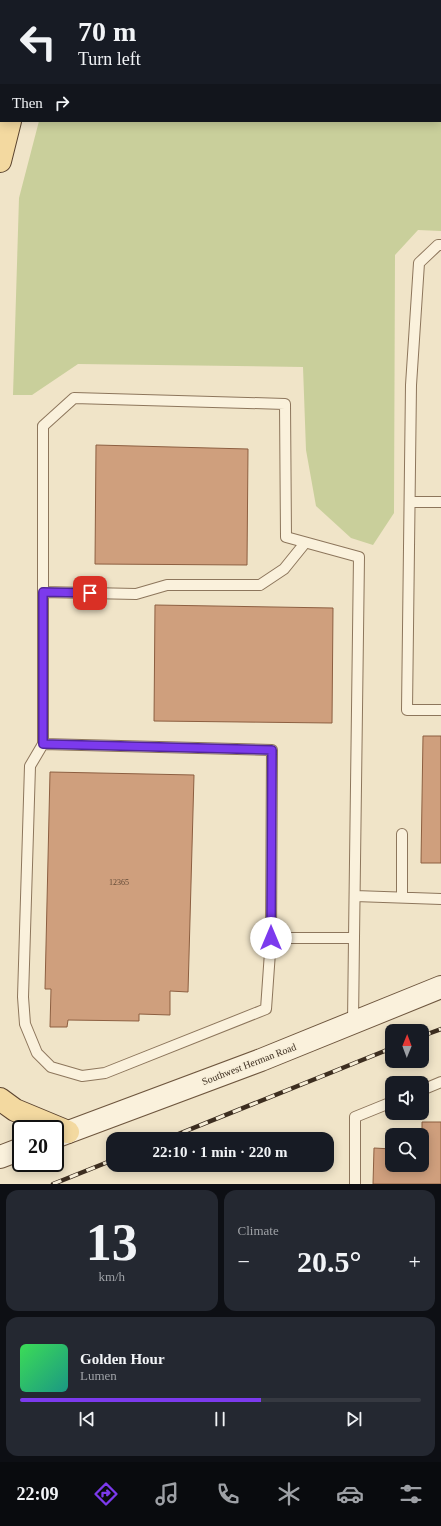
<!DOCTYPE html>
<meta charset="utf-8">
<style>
:root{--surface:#171b24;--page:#242831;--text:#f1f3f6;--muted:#9ea1a6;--line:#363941;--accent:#7c3aed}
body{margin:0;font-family:"Times New Roman",serif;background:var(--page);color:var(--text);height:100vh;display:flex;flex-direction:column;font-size:15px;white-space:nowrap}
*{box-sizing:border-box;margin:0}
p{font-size:13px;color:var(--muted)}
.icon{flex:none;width:22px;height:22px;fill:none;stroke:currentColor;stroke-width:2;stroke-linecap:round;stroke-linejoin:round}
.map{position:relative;height:1184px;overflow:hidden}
.details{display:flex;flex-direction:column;gap:6px;padding:6px;background:#0d0f14;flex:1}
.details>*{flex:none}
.guide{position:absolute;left:0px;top:0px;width:441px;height:122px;box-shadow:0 2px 10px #0003;background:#171b24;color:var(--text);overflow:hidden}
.needle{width:26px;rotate:1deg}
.tools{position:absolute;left:385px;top:1024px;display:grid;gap:8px}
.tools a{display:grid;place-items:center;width:44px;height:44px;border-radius:8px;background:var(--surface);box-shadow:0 2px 10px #0003;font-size:20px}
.speed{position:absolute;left:12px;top:1120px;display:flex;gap:8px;font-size:20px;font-weight:700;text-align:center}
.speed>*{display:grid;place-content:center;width:52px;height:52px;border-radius:50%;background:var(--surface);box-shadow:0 2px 10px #0003;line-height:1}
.speed .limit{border:2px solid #111;border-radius:6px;background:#fff;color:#111}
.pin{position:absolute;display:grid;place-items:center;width:34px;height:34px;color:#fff;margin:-17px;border-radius:8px;box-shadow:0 2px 6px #0006}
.me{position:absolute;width:44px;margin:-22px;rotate:0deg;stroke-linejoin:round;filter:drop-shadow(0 0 3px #0008)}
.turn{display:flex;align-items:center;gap:14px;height:84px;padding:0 12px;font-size:18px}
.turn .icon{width:52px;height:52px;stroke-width:2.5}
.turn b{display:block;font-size:28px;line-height:34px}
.then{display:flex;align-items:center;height:38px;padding:0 12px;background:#0003;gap:8px;font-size:15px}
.big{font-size:30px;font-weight:600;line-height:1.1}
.details .widget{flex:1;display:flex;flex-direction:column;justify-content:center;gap:6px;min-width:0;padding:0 14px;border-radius:12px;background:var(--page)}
.details .dial{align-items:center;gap:0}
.dial b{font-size:52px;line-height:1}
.song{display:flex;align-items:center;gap:12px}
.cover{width:48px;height:48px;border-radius:6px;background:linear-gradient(135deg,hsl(130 70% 55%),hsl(170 70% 35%))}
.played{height:4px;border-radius:2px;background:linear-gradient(90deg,var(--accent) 60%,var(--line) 60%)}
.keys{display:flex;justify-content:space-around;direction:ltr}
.heat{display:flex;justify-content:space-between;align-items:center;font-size:22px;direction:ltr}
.details .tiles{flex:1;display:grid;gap:6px;grid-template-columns:1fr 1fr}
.widget:last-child{grid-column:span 2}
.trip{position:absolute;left:106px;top:1132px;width:228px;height:40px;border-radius:12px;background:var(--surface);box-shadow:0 2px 10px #0003;font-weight:600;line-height:40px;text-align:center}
.tab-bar{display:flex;height:64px;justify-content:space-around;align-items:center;background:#090b0e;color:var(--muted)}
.tab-bar .icon{width:28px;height:28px}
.tab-bar .selected{color:var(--accent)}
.tab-bar b{font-size:18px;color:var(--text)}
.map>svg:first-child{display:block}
.green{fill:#c9cf9b}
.building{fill:#cf9f7d;stroke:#8d5f41}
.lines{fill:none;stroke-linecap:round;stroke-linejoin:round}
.lane-casing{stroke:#8d765c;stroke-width:12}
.secondary-casing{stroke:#6f573f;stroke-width:24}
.primary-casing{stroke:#5b4430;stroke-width:24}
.lane{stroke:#faf1dc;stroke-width:10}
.secondary{stroke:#faf1dc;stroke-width:22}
.primary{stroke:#f3d9a0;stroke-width:22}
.rail-casing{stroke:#3d2e20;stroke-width:4.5}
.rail{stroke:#f7eed8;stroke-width:3;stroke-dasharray:9;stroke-linecap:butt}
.route-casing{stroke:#51269a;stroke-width:10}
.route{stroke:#7c3aed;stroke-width:7}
.labels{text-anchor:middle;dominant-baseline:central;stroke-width:3;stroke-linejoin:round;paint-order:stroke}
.number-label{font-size:8px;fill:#624a37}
.street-label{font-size:10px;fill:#3d2e20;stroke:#f7eed8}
</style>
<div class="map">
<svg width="441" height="1184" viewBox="0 0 441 1184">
<rect width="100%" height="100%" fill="#f0e4c8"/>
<path class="green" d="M 76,0 L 441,0 L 441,231 L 418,230 L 395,255 L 394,513 L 373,545 L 351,538 L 316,506 L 306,450 L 303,367 L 78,364 L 32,395 L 13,395 L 19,198 L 39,121 L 440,121 L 440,1 L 75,1 Z"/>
<path class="building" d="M 96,445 L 248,449 L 247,565 L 95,564 Z
M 155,605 L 333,608 L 332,723 L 154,721 Z
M 423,736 L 441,736 L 441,863 L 421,863 Z
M 50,772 L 194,775 L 188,992 L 170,991 L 170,1015 L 139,1014 L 139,1021 L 68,1020 L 67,1027 L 50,1027 L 51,989 L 45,989 Z
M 422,1122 L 441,1122 L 441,1184 L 373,1184 L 374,1148 L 392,1149 L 392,1165 L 422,1165 Z"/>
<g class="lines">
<g class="lane-casing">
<path id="lane" d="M 441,245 L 438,245 L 419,263 L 411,385 L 407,710 L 441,710
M 410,502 L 441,502
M 43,592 L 136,594 L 167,585 L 260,585 L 284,569 L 305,543
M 43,744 L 30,766 L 23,997 L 25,1024 L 37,1053 L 51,1067 L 82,1076 L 105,1073 L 266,1009 L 271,938
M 355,896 L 441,899
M 402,897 L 402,834
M 353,1023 L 354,938 L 271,938 L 272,750 L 43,744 L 43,426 L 74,398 L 285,404 L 286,537 L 359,557 L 354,938
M 422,1090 L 441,1082
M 355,1184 L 355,1117 L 392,1102"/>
</g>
<g class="secondary-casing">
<path id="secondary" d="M 55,1137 L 261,1060 L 441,987
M 0,1157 L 21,1149"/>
</g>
<g class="primary-casing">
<path id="primary" d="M 16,1 L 17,0
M 49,1 L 50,0
M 0,45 L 1,42
M 0,161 L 10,121
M 0,1099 L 15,1110 L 68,1132"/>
</g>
<use href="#lane" class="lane"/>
<use href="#secondary" class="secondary"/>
<use href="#primary" class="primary"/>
<g class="rail-casing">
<path id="rail" d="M 422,1036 L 441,1029
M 166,1139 L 392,1048
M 53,1184 L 113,1160"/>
</g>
<use href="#rail" class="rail"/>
</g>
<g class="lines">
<g class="route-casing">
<path id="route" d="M 90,593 L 43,592 L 43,744 L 272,750 L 271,938"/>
</g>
<use href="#route" class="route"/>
</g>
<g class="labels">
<g class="number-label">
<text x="119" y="882">12365</text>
</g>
<g class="street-label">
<text transform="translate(249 1064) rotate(-21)">Southwest Herman Road</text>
</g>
</g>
</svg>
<div class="tools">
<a><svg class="needle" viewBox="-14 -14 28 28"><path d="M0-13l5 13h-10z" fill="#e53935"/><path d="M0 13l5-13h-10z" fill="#9ea1a6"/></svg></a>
<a><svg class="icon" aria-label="sound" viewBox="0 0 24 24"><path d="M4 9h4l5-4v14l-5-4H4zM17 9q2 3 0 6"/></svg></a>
<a><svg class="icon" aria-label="search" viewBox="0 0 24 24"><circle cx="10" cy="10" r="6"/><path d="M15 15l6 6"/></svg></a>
</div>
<div class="speed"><div class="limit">20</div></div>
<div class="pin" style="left:90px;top:593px;background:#d93025"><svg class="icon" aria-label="arrive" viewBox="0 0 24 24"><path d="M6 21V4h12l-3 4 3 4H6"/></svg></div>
<svg class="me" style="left:271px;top:938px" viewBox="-20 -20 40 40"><circle r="19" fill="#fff"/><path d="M0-13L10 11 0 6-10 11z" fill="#7c3aed"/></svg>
<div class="trip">22:10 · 1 min · 220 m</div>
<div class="guide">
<div class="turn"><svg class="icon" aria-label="left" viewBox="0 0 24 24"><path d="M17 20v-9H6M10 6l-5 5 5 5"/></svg><div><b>70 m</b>Turn left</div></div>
<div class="then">Then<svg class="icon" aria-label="right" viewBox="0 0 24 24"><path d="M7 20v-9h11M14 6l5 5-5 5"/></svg></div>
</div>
</div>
<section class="details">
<div class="tiles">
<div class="widget dial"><b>13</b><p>km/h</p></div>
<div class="widget"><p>Climate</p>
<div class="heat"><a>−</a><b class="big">20.5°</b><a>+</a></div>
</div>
<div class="widget">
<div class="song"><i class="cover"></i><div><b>Golden Hour</b><p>Lumen</p></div></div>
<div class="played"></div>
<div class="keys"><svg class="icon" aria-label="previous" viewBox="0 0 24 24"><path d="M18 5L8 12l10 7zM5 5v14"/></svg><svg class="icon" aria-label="pause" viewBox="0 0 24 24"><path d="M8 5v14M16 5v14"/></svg><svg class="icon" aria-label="next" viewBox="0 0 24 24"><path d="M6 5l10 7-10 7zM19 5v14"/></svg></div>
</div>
</div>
</section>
<nav class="tab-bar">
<b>22:09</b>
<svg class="icon selected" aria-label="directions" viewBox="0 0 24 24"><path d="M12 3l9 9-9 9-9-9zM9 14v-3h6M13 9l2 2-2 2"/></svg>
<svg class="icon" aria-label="music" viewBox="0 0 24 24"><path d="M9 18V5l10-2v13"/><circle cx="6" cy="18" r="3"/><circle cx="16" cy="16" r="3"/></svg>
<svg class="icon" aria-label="phone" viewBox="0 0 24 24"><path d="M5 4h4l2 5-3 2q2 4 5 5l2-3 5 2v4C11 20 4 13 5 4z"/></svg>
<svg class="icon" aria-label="climate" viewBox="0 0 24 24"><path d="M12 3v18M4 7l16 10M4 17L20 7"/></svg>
<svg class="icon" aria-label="car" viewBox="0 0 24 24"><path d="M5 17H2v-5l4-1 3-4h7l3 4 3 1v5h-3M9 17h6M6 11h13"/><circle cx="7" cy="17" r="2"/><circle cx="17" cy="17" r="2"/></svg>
<svg class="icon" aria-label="filters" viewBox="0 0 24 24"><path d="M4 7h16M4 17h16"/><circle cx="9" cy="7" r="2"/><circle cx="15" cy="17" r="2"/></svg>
</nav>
